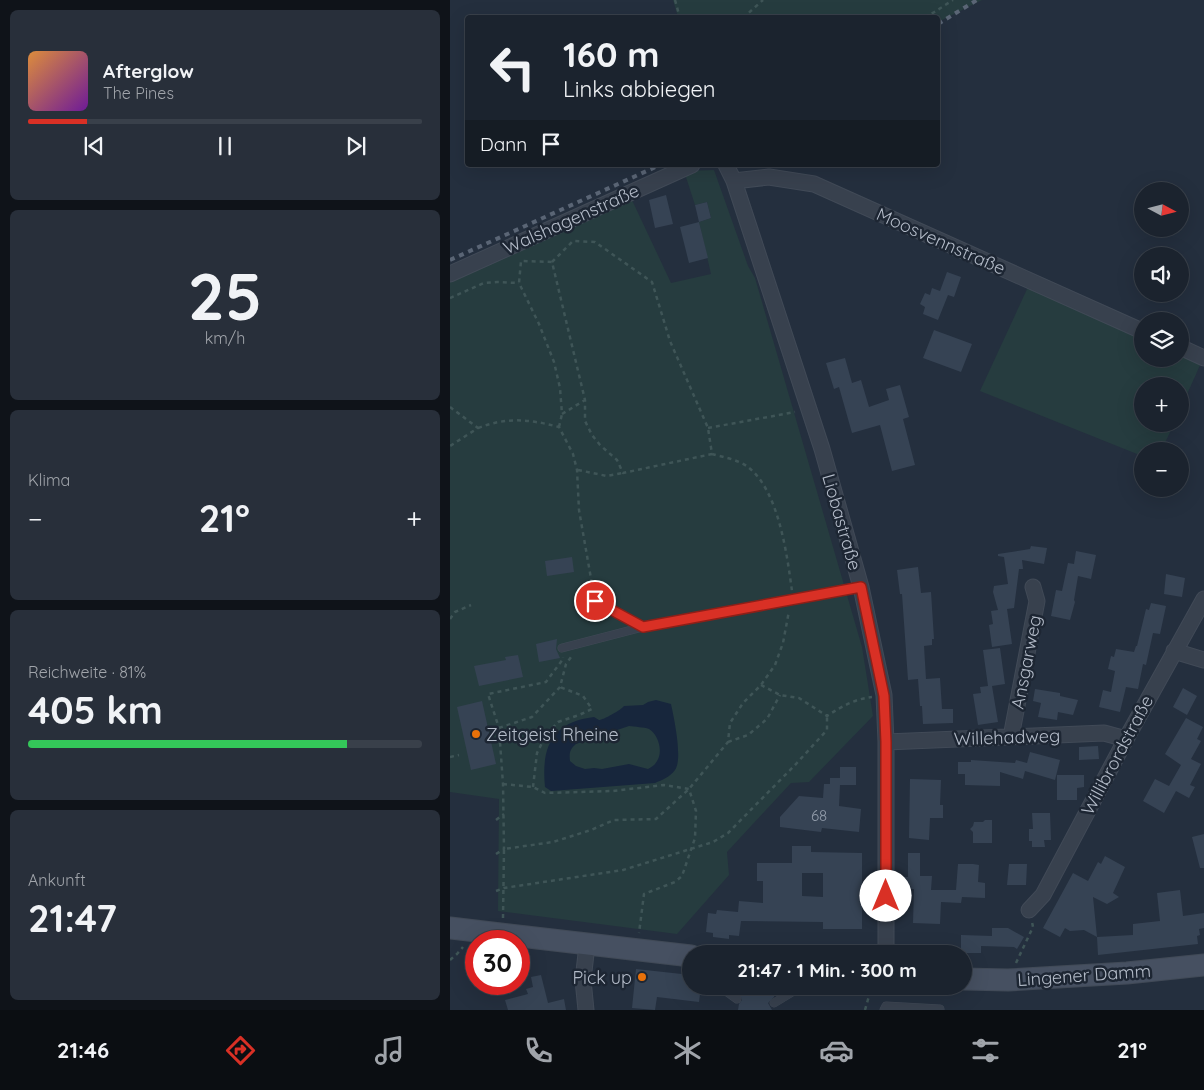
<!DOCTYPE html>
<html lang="de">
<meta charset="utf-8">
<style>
:root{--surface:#1b232e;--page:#282f3a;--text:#f1f3f6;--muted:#a0a4aa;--line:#39404a;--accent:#d93025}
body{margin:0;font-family:Quicksand,sans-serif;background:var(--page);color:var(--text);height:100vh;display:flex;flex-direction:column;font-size:19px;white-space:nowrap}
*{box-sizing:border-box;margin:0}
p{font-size:16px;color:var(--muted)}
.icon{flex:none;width:28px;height:28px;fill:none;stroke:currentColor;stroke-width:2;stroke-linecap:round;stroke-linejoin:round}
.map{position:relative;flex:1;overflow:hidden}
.panel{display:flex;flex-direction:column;gap:10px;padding:10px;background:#0f1319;width:450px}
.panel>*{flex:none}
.top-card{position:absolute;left:15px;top:15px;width:475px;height:152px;border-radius:5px;box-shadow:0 5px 20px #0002,0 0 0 1px var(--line);background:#1b232e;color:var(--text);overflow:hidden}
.needle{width:32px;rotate:97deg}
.controls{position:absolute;left:684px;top:182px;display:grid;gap:10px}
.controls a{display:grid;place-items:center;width:55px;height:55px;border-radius:50%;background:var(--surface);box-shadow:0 5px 20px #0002,0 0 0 1px var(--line);font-size:25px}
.speed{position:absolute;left:15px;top:930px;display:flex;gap:10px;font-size:25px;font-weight:700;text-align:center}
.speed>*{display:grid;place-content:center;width:65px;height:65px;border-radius:50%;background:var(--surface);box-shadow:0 5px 20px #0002,0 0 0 1px var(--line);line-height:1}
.speed .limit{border:8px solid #d22;background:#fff;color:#111}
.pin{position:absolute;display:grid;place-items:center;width:42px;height:42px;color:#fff;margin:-21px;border:2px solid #fff;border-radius:50%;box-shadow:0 1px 5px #0007}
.me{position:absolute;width:55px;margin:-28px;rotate:0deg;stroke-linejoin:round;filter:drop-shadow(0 0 4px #0008)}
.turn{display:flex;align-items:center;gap:18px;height:105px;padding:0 15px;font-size:22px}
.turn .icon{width:65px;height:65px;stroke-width:2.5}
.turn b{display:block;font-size:35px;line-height:42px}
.then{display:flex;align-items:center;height:48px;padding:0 15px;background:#0003;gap:10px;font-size:19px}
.big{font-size:38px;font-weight:800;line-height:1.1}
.panel .tile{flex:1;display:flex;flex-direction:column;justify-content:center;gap:8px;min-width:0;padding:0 18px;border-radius:8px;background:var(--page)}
.panel .dial{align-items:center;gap:0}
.dial b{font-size:65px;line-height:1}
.song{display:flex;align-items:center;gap:15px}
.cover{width:60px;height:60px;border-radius:8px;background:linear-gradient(135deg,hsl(30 70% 55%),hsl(280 70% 35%))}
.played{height:5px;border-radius:2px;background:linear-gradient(90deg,var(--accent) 15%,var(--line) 15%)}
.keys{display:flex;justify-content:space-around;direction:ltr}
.heat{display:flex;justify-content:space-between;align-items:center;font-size:28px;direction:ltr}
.charge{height:8px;border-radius:4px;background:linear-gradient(90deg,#34c759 81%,var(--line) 0)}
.trip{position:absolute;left:232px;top:945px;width:290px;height:50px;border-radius:25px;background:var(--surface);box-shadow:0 5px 20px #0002,0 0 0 1px var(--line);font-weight:800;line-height:50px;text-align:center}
.tabs{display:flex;height:80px;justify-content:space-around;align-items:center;background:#0b0e12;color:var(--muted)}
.tabs .icon{width:35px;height:35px}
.tabs .active{color:var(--accent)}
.tabs b{font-size:22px;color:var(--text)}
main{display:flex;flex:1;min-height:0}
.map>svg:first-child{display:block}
.green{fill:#263c3f}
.water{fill:#17263c;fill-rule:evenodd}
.building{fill:#364354;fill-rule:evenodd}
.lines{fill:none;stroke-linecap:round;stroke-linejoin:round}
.lane-casing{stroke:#414a57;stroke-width:9}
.street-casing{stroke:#414a57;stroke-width:17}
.secondary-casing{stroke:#414a57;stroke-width:23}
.path{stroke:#3f5557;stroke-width:2.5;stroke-dasharray:4 4;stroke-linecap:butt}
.lane{stroke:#38414e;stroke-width:8}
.street{stroke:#38414e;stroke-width:15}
.secondary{stroke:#465061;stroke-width:21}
.rail{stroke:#5a6575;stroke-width:4;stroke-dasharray:5 5;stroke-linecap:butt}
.route-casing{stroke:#8d1f18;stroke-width:12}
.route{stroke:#d93025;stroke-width:9}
.food-dot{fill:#e8710a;stroke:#1d2633;stroke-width:2}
.labels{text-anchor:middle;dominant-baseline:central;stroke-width:5;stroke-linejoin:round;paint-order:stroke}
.number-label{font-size:15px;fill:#929caa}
.street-label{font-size:18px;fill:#b4bcc9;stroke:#1d2633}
.poi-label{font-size:18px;fill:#b4bcc9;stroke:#1d2633;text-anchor:start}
</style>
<main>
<section class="panel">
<div class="tile">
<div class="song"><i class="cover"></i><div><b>Afterglow</b><p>The Pines</p></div></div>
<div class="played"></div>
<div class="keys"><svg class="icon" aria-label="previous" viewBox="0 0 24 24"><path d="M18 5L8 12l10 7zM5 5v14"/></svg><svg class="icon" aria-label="pause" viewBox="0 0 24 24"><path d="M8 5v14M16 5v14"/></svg><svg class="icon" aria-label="next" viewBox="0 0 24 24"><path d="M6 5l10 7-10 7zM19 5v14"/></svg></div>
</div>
<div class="tile dial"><b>25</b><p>km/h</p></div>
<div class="tile"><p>Klima</p>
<div class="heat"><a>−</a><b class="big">21°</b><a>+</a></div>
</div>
<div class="tile"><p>Reichweite · 81%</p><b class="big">405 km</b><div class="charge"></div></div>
<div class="tile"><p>Ankunft</p><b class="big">21:47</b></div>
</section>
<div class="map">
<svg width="754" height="1010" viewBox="0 0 754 1010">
<rect width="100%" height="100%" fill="#242f3e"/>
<path class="green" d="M 223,0 L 532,0 L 488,22 L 488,18 L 228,17 Z
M 264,170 L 298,266 L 305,278 L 412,647 L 423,716 L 359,782 L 341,783 L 277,852 L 279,875 L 227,934 L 48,911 L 49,799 L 0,792 L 0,279 L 181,198 L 221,283 L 261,274 L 249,222 L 261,218 L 257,202 L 245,205 L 234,171 Z
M 578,287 L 692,337 L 692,359 L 730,359 L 730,354 L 751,363 L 730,410 L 730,386 L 692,386 L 692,424 L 724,424 L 711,451 L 692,451 L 692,456 L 530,391 Z"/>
<path class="water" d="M 206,700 L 221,704 C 224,718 233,759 225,770 C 220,777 212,780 205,783 L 101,791 L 95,787 C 91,747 102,722 144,717 L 149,720 C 153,720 171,710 174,706 L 193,705 L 198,702 ZM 179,726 C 185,727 194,727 199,729 C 209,735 213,752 207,761 C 205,765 202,767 198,769 L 179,764 L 152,769 L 144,768 L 135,769 L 126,766 L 120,761 C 119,753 120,749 126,744 Z"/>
<path class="building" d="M 216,195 L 223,224 L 205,228 L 199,200 Z
M 257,202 L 261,218 L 249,222 L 258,258 L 239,263 L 230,227 L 249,222 L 245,205 Z
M 497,272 L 511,277 L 504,297 L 498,295 L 488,320 L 473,314 L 475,307 L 470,304 L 475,293 L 480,295 L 482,288 L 490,291 Z
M 484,330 L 522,344 L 511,372 L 473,358 Z
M 395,358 L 402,383 L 411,380 L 419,407 L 439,400 L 436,389 L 450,385 L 459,417 L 453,419 L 465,465 L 442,471 L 430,425 L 402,433 L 389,387 L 384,389 L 376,363 Z
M 581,546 L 597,548 L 594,564 L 572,560 L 573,569 L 569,569 L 564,608 L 557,609 L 562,644 L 542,647 L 539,625 L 543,624 L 541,611 L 548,610 L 543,592 L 544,586 L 558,584 L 554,557 L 548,556 L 548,554 L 580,549 Z
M 626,551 L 646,555 L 641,579 L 628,576 L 624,600 L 625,602 L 620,620 L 601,616 L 606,590 L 612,591 L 618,563 L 624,564 Z
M 122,557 L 124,572 L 97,576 L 95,561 Z
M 468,567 L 471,593 L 481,592 L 484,639 L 482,639 L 482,645 L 474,646 L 476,679 L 490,678 L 492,709 L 503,709 L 503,723 L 473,724 L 472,706 L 470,706 L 468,679 L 458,680 L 452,594 L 450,594 L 447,570 Z
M 716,574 L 735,578 L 732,597 L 714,594 Z
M 701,603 L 716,606 L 710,634 L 703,633 L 696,665 L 693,664 L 688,689 L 676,687 L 670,712 L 649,707 L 653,690 L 661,692 L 665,671 L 658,669 L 661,656 L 664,657 L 666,649 L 684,652 L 686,646 L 687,646 L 696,609 L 699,610 Z
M 107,639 L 106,649 L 110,658 L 89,662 L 86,644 Z
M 550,648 L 555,684 L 542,686 L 548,722 L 528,725 L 523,694 L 531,693 L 530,687 L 538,686 L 533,650 Z
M 68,655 L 73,677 L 29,686 L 24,666 L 56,660 L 55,657 Z
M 733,688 L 747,696 L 737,715 L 723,707 Z
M 585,689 L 610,693 L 610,696 L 628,700 L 623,715 L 608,712 L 607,720 L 588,717 L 591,703 L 583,701 Z
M 32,701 L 46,764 L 21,770 L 7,707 Z
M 736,718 L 753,727 L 747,739 L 751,741 L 741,759 L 751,764 L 740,785 L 745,787 L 739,798 L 726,791 L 714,813 L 693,801 L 705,779 L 719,786 L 731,765 L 715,754 Z
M 648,746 L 649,759 L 629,760 L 629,747 Z
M 580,752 L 610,760 L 605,780 L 575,771 L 573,779 L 550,772 L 550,786 L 515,785 L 515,774 L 508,774 L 508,762 L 521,762 L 521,760 L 565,763 L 566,760 L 577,763 Z
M 390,767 L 406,767 L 406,785 L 390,785 L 389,806 L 411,809 L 409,832 L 372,828 L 371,832 L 330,827 L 330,817 L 349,796 L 373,798 L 374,784 L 380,784 L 380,778 L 390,778 Z
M 607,775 L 634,775 L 634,787 L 627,788 L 627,800 L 607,800 Z
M 460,779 L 491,780 L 490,805 L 493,805 L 493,818 L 480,818 L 479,840 L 459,838 Z
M 582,813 L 600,813 L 601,840 L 594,840 L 595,847 L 582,847 L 582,841 L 579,841 L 579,829 L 583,829 Z
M 535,820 L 542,820 L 542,843 L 523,843 L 523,832 L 520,829 L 523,826 L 524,822 L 533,822 Z
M 754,834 L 754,868 L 750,868 L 742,837 Z
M 342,846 L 361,846 L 361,852 L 412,853 L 412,929 L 373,929 L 373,922 L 291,921 L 289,936 L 279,935 L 279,939 L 263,937 L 263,933 L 256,932 L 258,913 L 266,914 L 267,910 L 288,912 L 289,901 L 313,903 L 313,881 L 307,881 L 307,863 L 342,863 ZM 352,873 L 373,873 L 373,897 L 352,896 Z
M 458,853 L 470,853 L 470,876 L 482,876 L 481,890 L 506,890 L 508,864 L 523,864 L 529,865 L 528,882 L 535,883 L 535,898 L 512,897 L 511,903 L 491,902 L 490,924 L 463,923 L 464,889 L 447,889 L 448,877 L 458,877 Z
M 655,856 L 675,867 L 663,893 L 669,897 L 657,904 L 643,897 L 647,937 L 683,935 L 683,924 L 710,921 L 707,893 L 730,890 L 733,916 L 754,913 L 754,928 L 749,929 L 750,935 L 747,936 L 748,944 L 648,955 L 647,937 L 634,930 L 620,931 L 615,928 L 610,937 L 593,928 L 623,873 L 638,881 L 648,862 L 651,864 Z
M 559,864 L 577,864 L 576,885 L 557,885 Z
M 542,928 L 558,928 L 574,937 L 567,949 L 564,947 L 531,946 L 531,953 L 511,953 L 511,935 L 542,936 Z
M 186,969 L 241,975 L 241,986 L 251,986 L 249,1002 L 207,997 L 205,1010 L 182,1008 Z
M 91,975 L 98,1003 L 114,999 L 116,1010 L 58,1010 L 55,1000 L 78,994 L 76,989 L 83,987 L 81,977 Z
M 290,990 L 324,994 L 324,997 L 318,1003 L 322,1010 L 288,1010 L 289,1004 L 292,1000 L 290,994 Z"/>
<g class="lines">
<g class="lane-casing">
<path id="lane" d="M 131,594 L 193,627
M 112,648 L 193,627 L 411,587
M 275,986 L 276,991 L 287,999
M 324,1003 L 352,986
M 434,1010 L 436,1006 L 490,1009"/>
</g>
<g class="street-casing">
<path id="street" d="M 276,165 L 284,181 L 372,449 L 411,587 L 434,695 L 436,742 L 436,954
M 284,181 L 319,177 L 364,184 L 692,331
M 0,274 L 242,165
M 730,347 L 754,358
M 724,651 L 754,660
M 561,737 L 587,601 L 583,587
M 436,742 L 654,733 L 676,739
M 579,910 L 593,895 L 676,739 L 754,599
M 136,1010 L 133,980 L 137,945"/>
</g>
<g class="secondary-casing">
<path id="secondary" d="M 0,928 L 241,956
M 514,979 L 558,980 L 677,973 L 754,965"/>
</g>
<path class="path" d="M 225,0 L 230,18
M 293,18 L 313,0
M 475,18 L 503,0
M 102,262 L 123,241 L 145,242 L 202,282 L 220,341 L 258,428 L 262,454 L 173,473 L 167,460 L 150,445 L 142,435 L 135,421 L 135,400 L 102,262 L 71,261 L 69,283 L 89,324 L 104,362 L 110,388 L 112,414 L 135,400
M 0,298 L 34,283 L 47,282 L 69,283
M 0,407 L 28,428 L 0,446
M 109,427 L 112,414
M 28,428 C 57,417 78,419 109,427 L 123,454 L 127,470 L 129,510 L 143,590
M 258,428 L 345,412
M 262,454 C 273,457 289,460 298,467 C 329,491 337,555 342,591
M 128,470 L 157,476 L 173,473
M 0,619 L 5,612 L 21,605
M 311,685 L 330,695 L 349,698 L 377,716 C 392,706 405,699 422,697
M 49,728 L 82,717 L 110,687 L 116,664 L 121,657
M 278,742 L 298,735 L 317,719 L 330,695
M 0,757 L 9,755
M 53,784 L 83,787 L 95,793 L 163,791 L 214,785 L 239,789 L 246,811 L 245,838 L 232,876 L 225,882 L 194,894 L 189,933
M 83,787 L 87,753 L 96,735 L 108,722 L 129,715 L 142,709 L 133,696 L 110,687
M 46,820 L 54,814
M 46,854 L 54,849 L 53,784 L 49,728 L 38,694 L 96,682 L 113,659 L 113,657
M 46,891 L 54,888 L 173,870 L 263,842 L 278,833 L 346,764 L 377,730 L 377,716
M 53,918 L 54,849 L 103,842 L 141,830 L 164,820 L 206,819 L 239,789 L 278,742 L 280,723 L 293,703 L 311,685 L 325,665 L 333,643 L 339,611
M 0,960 L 7,954 L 13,947
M 566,963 L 583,927 L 582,922
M 415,1010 L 419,996 L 420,986"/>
<use href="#lane" class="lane"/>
<use href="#street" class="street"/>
<use href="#secondary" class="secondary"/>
<path class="rail" d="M 488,24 L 527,0
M 0,260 L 210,165"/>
</g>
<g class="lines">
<g class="route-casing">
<path id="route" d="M 145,601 L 193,627 L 411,587 L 434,696 L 436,742 L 436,896"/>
</g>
<use href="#route" class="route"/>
</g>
<g class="food-dot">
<circle cx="26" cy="734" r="5"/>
<circle cx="192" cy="977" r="5"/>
</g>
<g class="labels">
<g class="number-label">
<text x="369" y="815">68</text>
</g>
<g class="street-label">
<text transform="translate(121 219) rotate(-24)">Walshagenstraße</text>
<text transform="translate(491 241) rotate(24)">Moosvennstraße</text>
<text transform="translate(392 522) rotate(74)">Liobastraße</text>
<text transform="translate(576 662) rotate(-79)">Ansgarweg</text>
<text transform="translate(557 737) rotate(-2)">Willehadweg</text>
<text transform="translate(667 755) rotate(-62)">Willibrordstraße</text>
<text transform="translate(634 975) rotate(-4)">Lingener Damm</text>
</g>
<g class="poi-label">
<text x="36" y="734">Zeitgeist Rheine</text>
<text x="182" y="977" text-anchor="end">Pick up</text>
</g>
</g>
</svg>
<div class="controls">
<a><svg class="needle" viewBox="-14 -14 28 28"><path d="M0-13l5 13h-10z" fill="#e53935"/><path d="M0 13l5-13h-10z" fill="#a0a4aa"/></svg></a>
<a><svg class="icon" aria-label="sound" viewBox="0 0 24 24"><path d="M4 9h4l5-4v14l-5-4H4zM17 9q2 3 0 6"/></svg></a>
<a><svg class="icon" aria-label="layers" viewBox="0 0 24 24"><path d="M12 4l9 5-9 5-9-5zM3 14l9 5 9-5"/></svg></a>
<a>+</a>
<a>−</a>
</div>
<div class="speed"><div class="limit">30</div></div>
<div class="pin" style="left:145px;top:601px;background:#d93025"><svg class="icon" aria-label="arrive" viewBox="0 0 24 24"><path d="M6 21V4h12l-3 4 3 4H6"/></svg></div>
<svg class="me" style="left:436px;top:896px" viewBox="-20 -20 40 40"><circle r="19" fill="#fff"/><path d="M0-13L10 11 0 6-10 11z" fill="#d93025"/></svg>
<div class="trip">21:47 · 1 Min. · 300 m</div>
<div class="top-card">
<div class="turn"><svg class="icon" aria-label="left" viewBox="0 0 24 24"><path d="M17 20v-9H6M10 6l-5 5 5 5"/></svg><div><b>160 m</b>Links abbiegen</div></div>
<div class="then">Dann<svg class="icon" aria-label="arrive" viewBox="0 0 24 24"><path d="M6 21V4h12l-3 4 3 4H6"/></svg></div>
</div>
</div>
</main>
<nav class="tabs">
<b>21:46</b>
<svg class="icon active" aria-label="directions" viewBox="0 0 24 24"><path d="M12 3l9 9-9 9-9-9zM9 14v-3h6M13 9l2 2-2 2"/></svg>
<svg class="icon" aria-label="music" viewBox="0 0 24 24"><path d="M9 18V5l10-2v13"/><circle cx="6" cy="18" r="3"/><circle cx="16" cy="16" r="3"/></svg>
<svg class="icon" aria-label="phone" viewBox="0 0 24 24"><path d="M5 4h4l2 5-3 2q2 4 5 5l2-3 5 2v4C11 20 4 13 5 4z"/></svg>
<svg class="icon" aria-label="climate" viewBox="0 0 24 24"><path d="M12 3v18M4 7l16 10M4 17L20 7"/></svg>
<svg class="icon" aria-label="car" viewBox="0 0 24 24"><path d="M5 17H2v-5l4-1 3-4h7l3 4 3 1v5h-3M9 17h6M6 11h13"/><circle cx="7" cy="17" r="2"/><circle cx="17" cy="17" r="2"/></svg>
<svg class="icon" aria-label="filters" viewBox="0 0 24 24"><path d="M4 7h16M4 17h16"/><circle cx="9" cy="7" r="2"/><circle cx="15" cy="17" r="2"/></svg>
<b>21°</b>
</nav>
